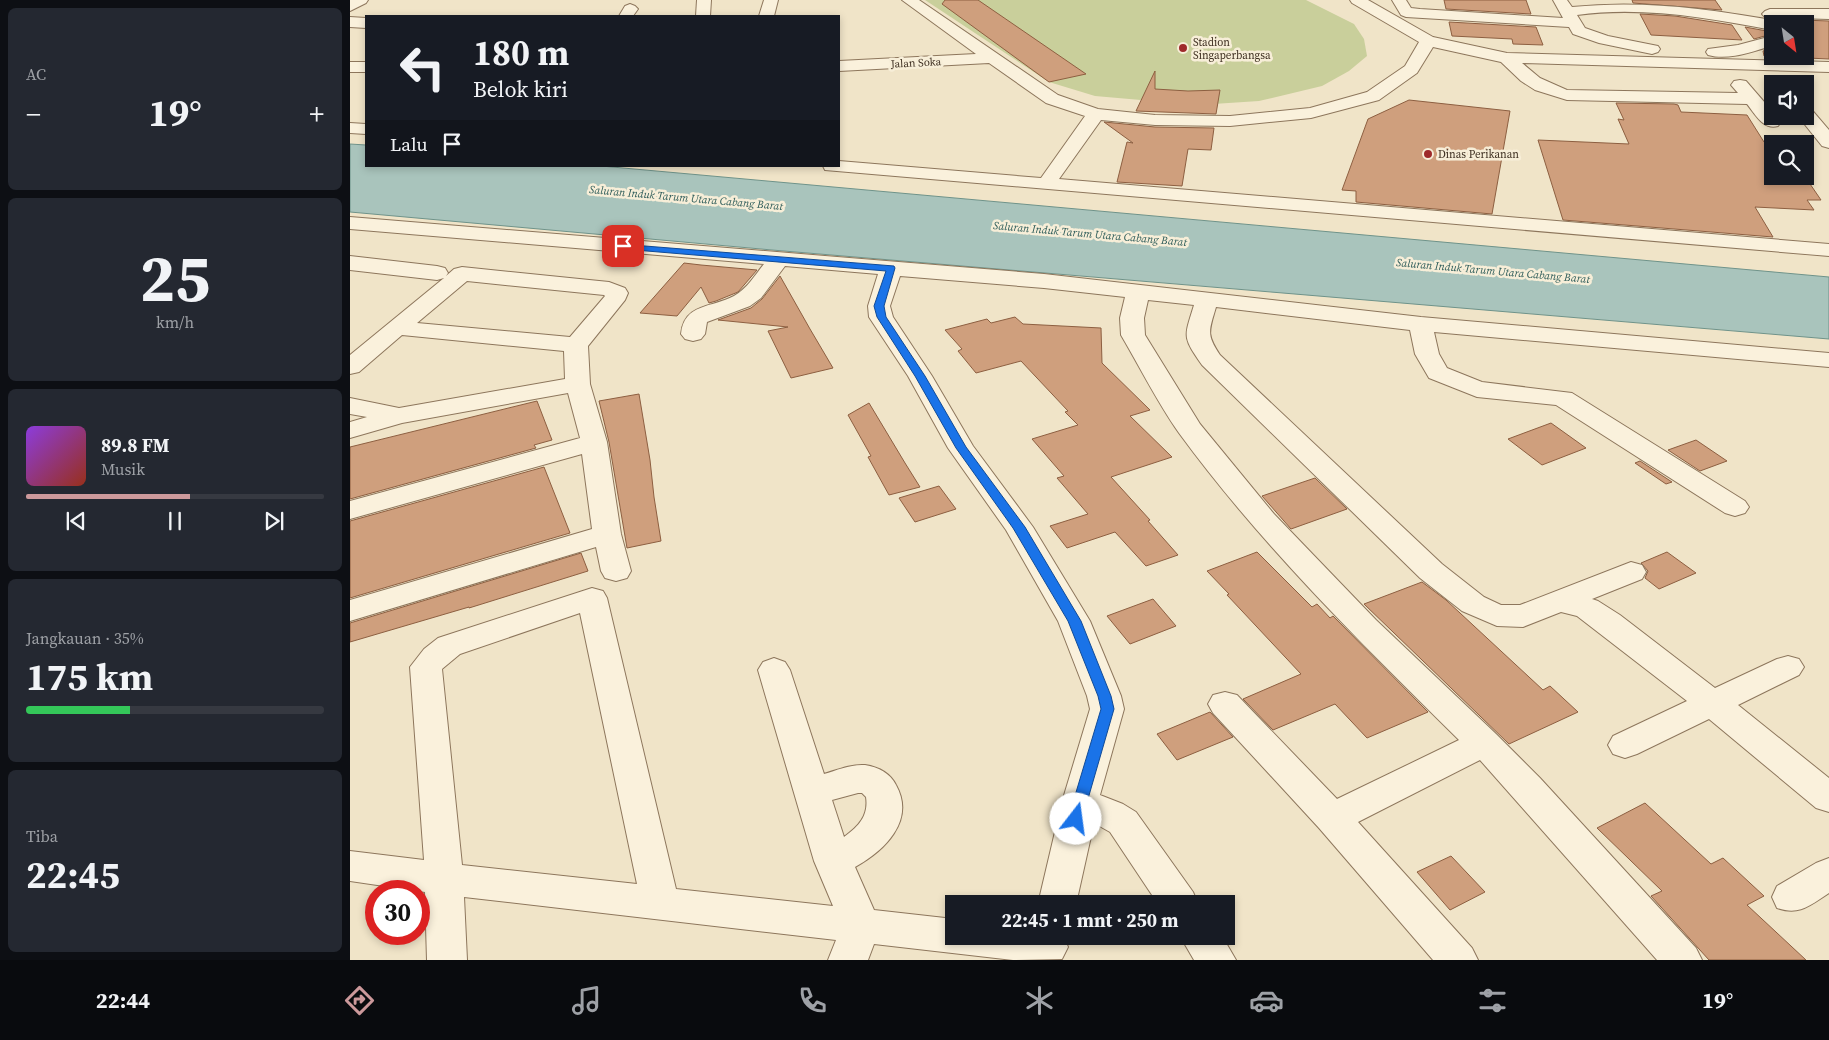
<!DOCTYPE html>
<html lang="id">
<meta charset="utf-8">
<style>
:root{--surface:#171b24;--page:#242831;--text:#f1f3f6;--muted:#9ea1a6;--line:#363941;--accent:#cc999b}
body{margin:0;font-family:"Source Serif 4",serif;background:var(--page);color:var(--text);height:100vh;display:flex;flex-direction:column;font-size:19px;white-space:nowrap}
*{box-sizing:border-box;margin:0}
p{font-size:16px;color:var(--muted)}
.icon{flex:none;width:28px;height:28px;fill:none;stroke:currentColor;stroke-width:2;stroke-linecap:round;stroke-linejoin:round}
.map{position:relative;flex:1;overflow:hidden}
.side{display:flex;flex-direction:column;gap:8px;padding:8px;background:#0d0f14;width:350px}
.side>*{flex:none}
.top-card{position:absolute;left:15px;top:15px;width:475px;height:152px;border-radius:0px;box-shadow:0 2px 8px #0003;background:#171b24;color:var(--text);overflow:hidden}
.needle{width:32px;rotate:150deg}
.buttons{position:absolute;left:1414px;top:15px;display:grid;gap:10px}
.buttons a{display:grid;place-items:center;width:50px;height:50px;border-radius:0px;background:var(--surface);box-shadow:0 2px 8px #0003;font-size:25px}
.speed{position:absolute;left:15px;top:880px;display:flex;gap:10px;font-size:25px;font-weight:700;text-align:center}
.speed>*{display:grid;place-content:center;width:65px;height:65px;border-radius:50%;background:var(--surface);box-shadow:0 2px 8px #0003;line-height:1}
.speed .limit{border:8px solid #d22;background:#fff;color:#111}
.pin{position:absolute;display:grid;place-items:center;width:42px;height:42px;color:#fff;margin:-21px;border-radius:10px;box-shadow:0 2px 8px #0006}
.me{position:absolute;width:55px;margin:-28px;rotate:15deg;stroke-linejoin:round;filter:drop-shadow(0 0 4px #0008)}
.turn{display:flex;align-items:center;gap:18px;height:105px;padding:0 25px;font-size:22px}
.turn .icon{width:65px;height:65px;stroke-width:2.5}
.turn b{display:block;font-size:35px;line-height:42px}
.then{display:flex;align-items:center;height:48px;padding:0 25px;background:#0003;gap:10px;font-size:19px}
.big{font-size:38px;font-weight:700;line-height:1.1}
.side .card{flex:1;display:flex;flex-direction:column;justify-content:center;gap:8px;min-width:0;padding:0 18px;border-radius:8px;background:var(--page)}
.side .dial{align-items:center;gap:0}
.dial b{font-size:65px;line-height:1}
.song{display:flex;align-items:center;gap:15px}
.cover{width:60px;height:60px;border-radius:8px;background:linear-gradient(135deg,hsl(270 70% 55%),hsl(10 70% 35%))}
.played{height:5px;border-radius:2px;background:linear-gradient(90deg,var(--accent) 55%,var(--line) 55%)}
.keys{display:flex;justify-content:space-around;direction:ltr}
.heat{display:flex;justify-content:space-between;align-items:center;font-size:28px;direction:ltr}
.charge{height:8px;border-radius:4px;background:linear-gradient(90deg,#34c759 35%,var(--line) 0)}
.trip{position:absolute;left:595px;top:895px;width:290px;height:50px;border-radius:0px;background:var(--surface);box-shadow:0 2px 8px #0003;font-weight:700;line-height:50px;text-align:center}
.menu{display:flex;height:80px;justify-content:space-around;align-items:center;background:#090b0e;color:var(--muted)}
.menu .icon{width:35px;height:35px}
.menu .current{color:var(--accent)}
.menu b{font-size:22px;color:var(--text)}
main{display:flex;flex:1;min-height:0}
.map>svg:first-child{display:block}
.green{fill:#c9cf9b}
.water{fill:#a9c4bc;stroke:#6f938a}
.building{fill:#cf9f7d;stroke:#8d5f41}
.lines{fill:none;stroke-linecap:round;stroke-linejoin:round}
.minor-casing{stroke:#8d765c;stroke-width:2}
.minor{fill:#faf1dc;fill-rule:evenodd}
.route{fill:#1a73e8;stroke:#114b97}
.poi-dot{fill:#9e2a2b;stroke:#f7eed8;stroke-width:2}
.labels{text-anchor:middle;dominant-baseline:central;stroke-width:5;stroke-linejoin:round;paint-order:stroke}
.far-poi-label{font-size:11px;fill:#3d2e20;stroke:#f7eed8;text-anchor:start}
.far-street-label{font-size:11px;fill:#3d2e20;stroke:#f7eed8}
.far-water-label{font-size:11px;font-style:italic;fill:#2f5d5a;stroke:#f7eed8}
</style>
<main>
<section class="side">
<div class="card"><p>AC</p>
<div class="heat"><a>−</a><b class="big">19°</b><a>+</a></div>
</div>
<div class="card dial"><b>25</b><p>km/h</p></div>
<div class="card">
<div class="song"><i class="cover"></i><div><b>89.8 FM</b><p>Musik</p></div></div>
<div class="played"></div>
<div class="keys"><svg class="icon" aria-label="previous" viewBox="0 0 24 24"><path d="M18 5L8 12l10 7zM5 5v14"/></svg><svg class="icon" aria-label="pause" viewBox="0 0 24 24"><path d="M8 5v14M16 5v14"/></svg><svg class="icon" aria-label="next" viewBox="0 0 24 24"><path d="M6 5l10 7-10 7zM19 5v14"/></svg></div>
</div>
<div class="card"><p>Jangkauan · 35%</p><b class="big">175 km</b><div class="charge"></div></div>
<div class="card"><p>Tiba</p><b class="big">22:45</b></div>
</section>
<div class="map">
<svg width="1479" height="960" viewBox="0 0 1479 960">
<rect width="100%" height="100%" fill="#f0e4c8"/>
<path class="green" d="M 575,0 L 956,0 L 1004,24 L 1014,39 L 1017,56 L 999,71 L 972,86 L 909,101 L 848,105 L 745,96 L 699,82 Z"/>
<path class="water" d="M 0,144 L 16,145 L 16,166 L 251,166 L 1479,277 L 1479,339 L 422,250 L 0,212 Z"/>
<path class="building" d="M 595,0 L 628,0 L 736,74 L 699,82 L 592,4 Z
M 1094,0 L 1176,0 L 1181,14 L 1096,9 Z
M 1282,0 L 1365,0 L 1372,10 L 1283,3 Z
M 1290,14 L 1325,16 L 1382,25 L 1392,40 L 1301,35 Z
M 1424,19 L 1479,21 L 1479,59 L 1414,56 L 1413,51 L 1422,48 L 1422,56 L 1455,56 L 1455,24 L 1431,24 Z
M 1099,22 L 1186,27 L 1193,45 L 1163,44 L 1162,39 L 1102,36 Z
M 1395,27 L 1422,32 L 1422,34 L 1404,39 Z
M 805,71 L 805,89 L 838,91 L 870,90 L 866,114 L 786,111 Z
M 1059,100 L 1160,111 L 1142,214 L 1006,202 L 1006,191 L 992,190 L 1018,119 Z
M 1266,103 L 1324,104 L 1328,105 L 1331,112 L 1397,115 L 1414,142 L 1436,144 L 1422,144 L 1422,176 L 1455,176 L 1455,172 L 1461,182 L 1458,181 L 1471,200 L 1457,200 L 1464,210 L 1405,207 L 1423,237 L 1213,220 L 1188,140 L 1279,144 L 1268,119 L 1274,120 Z
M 754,122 L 805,127 L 864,128 L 861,150 L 838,149 L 832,186 L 767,182 L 777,142 L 783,143 Z
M 334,263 L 351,265 L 407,270 L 388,292 L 366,301 L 359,303 L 351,287 L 327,316 L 290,313 Z
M 430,276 L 460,329 L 483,368 L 441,378 L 418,331 L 438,327 L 368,320 L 401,308 L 412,299 Z
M 665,317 L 673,324 L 751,328 L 752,363 L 800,410 L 780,416 L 822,457 L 761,477 L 800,520 L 798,521 L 828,555 L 796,566 L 765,532 L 717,548 L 700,526 L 738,514 L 707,478 L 714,476 L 682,439 L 728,425 L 715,412 L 718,411 L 671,361 L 626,373 L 608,351 L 612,349 L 595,330 L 637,319 L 641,323 Z
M 289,394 L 300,460 L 304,497 L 311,541 L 277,548 L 259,442 L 249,401 Z
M 187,401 L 202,440 L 184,445 L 186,448 L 0,499 L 0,447 Z
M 519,403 L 555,463 L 570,487 L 539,495 L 518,457 L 521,456 L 498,415 Z
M 1201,423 L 1236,448 L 1192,465 L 1158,439 Z
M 1346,440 L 1377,461 L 1350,471 L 1318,450 Z
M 1290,461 L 1322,482 L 1316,484 L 1285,463 Z
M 194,467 L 220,533 L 0,598 L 0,521 Z
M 965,478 L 997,509 L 941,529 L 912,496 Z
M 589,486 L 606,509 L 565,522 L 549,498 Z
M 907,552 L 962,607 L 967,604 L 980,618 L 983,616 L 1078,712 L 1017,738 L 985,704 L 923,730 L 893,699 L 951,674 L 877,595 L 879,594 L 857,571 Z
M 1317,552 L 1346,573 L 1309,589 L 1295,578 L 1298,571 L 1291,563 Z
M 231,553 L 238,571 L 119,608 L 119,607 L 0,642 L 0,623 Z
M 1072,582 L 1096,600 L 1193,690 L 1200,686 L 1228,712 L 1159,744 L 1014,604 Z
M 803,599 L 826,626 L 780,644 L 757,616 Z
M 860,712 L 883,737 L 827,760 L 807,734 Z
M 1295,803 L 1361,864 L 1373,858 L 1414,896 L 1397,905 L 1456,960 L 1359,960 L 1301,896 L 1312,891 L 1247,828 Z
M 1101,856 L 1135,892 L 1100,910 L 1067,872 Z"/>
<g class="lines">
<g class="minor-casing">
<path id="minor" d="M 0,0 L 18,0 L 16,3 L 0,11 Z
M 347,0 L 361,0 L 360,16 L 346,16 Z
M 414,0 L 428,0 L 424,16 L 409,16 Z
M 552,0 L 569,0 L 708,95 L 748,109 L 805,115 L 880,116 L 960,108 L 1017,92 L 1055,66 L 1069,42 L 1002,3 L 1000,0 L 1018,0 L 1083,37 L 1157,53 L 1479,62 L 1479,72 L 1172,63 L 1190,78 L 1217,90 L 1388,93 L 1381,85 L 1384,81 L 1390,80 L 1396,81 L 1422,111 L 1422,116 L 1427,116 L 1431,122 L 1428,126 C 1413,130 1406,115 1397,104 L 1217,100 L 1185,90 L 1171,81 L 1151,62 L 1083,47 L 1067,73 L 1029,100 L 961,118 L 880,126 L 805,125 L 751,120 L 709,179 L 1479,244 L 1479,256 L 475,170 L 473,166 L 489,166 L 489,161 L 691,178 L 735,116 L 696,103 L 639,63 L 489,71 L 489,61 L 626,54 Z
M 1042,0 L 1056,0 L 1061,8 L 1070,9 L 1213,18 L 1203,0 L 1217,0 L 1222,7 C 1289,0 1355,8 1422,20 L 1429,24 L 1422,24 L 1422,30 C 1358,18 1292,6 1227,15 L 1235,28 L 1258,36 L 1308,46 L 1310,49 L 1308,52 L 1302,54 L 1249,43 L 1223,34 L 1219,27 L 1056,17 L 1051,15 Z
M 280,4 L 285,6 L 288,9 L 283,16 L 269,16 L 275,6 Z
M 1420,9 L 1479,9 L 1479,19 L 1415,17 L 1412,14 L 1415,11 Z
M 0,17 L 16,18 L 16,28 L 0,27 Z
M 1422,36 L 1422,46 C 1403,51 1379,61 1358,55 L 1356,52 L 1358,49 L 1388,45 Z
M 0,62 L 16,62 L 16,72 L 0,72 Z
M 1455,108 L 1461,109 L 1479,130 L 1479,148 L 1472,146 L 1448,116 L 1455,116 Z
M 0,123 L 16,124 L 16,134 L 0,133 Z
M 0,217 L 694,274 L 1071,317 L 1479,353 L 1479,367 L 1084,332 L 1089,354 L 1097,368 L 1132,382 L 1222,393 L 1395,501 L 1399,507 L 1395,513 L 1385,516 L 1375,513 L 1206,405 L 1127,397 L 1079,378 L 1065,354 L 1060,330 L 866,307 C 859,331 856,334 870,355 L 1092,564 L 1134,597 L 1151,605 L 1170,605 L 1281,562 L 1292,565 L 1296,572 L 1292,579 L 1242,599 L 1248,601 L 1270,615 L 1365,688 L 1427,659 L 1438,656 L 1449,659 L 1454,667 L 1449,675 L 1388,705 L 1479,778 L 1479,812 L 1466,808 L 1359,719 L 1287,754 L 1275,758 L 1263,754 L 1258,745 L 1263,736 L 1337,701 L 1227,616 L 1211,612 L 1173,627 L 1147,626 L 1112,611 L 1070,578 L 852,365 C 832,336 834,338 844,305 L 798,300 L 794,318 L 795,335 L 850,424 L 924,514 L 1026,620 L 1146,734 L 1190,778 L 1346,948 L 1352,960 L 1307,960 L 1130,760 L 1008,822 L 1122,948 L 1128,960 L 1083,960 L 969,828 L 863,713 L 858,704 L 863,695 L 875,692 L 887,695 L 987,799 L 1109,740 C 1011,643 911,545 829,433 C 807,402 790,367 771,335 L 770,318 L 775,297 L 694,288 L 550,276 L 540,306 L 543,317 L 582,376 L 623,446 L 683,527 L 740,621 L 771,696 L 774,709 L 750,795 L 773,804 L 786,812 L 843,892 L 848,904 L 808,904 L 760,832 L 744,823 L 726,904 L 688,904 L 712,802 L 740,709 L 737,696 L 708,621 L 656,530 L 598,448 L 558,376 L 519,317 L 518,306 L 528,274 L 435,266 L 411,298 L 400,306 L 357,322 L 355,334 L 351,339 L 343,341 L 335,339 L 331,334 C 334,303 362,308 384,296 C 397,289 405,275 414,264 L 0,229 Z
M 0,256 L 87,266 L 95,268 L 98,273 L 96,276 L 104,269 L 112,267 L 259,282 L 275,288 L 278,293 L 275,300 L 238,346 L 240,384 L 257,442 L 271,534 L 281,571 L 277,578 L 266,581 L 255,578 L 251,571 L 246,547 L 0,621 L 0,600 L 242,529 L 232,454 L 0,519 L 0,501 L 230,438 L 218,393 L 52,423 L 0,438 L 0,422 L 17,417 L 0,414 L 0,398 L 49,408 L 215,379 L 214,351 L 52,335 L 9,372 L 0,374 L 0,355 L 94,278 L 87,280 L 0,270 ZM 117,281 L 254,295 L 255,296 L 220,337 L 67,323 Z
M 242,588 L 253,591 L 257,598 L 326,889 L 483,906 L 464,861 L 408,670 L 413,662 L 424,658 L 435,662 L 440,670 L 474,774 C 487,770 501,764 515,765 C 528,767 540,773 546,785 C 566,821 534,851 505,867 L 524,910 L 604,919 L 604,936 L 713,936 L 718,947 L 712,959 L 663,960 L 524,944 L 518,960 L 478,960 L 486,940 L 114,897 L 117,960 L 77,960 L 75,892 L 0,881 L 0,851 L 74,860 L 60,667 L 74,649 L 88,638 ZM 230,613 L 287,884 L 112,865 L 92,669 L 110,654 ZM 508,793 L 512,793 L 516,797 C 519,816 508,827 494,837 L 482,800 Z
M 1479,858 L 1479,893 C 1460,905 1450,916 1427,908 L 1422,897 L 1427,886 L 1466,863 Z
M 830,936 L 872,936 L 886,960 L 844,960 Z"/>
</g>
<use href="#minor" class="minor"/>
</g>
<path class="route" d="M 270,244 L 544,266 L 545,268 L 534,306 L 536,317 L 575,376 L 616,447 L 675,527 L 731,621 L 761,696 L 764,709 L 731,823 L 726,825 L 720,823 L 718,819 L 751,709 L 748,696 L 718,621 L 663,528 L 606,448 L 565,376 L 527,317 L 524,306 L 536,271 L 273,249 L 268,246 Z"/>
<g class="poi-dot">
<circle cx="833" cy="48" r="5"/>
<circle cx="1078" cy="154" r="5"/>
</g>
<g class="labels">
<g class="far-poi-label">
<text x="843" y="42">Stadion<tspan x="843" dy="13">Singaperbangsa</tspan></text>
<text x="1088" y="154">Dinas Perikanan</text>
</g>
<g class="far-street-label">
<text transform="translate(566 63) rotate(-3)">Jalan Soka</text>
</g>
<g class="far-water-label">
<text transform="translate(336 198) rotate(5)">Saluran Induk Tarum Utara Cabang Barat</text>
<text transform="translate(740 234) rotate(5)">Saluran Induk Tarum Utara Cabang Barat</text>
<text transform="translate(1143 271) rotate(5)">Saluran Induk Tarum Utara Cabang Barat</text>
</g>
</g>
</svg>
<div class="buttons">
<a><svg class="needle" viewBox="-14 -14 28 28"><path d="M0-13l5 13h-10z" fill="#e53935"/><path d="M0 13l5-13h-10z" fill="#9ea1a6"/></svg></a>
<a><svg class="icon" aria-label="sound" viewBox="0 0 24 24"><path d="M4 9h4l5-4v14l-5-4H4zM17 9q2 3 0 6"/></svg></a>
<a><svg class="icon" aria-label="search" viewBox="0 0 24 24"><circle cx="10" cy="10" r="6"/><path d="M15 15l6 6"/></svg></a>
</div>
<div class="speed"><div class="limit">30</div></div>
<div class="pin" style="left:273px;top:246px;background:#d93025"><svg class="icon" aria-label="arrive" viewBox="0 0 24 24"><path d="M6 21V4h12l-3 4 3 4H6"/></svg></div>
<svg class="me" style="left:726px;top:819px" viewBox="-20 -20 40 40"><circle r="19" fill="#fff"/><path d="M0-13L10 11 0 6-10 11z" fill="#1a73e8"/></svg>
<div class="trip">22:45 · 1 mnt · 250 m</div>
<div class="top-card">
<div class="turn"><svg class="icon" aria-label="left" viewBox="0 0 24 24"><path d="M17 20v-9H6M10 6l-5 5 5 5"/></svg><div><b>180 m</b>Belok kiri</div></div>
<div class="then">Lalu<svg class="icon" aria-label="arrive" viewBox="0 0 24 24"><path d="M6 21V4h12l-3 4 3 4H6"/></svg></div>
</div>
</div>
</main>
<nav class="menu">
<b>22:44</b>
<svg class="icon current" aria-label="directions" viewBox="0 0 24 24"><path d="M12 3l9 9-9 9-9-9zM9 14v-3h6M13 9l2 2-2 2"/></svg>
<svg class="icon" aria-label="music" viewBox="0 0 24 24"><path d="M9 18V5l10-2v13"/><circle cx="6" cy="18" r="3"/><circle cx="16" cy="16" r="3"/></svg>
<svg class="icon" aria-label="phone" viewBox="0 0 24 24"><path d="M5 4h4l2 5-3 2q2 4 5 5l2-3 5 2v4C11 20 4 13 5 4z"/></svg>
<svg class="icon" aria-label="climate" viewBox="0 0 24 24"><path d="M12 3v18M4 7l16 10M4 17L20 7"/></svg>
<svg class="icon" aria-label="car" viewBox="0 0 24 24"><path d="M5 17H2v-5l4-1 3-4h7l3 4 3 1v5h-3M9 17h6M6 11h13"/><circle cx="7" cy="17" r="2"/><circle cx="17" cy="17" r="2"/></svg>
<svg class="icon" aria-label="filters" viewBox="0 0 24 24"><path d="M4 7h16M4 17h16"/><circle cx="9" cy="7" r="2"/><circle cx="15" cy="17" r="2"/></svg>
<b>19°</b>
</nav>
